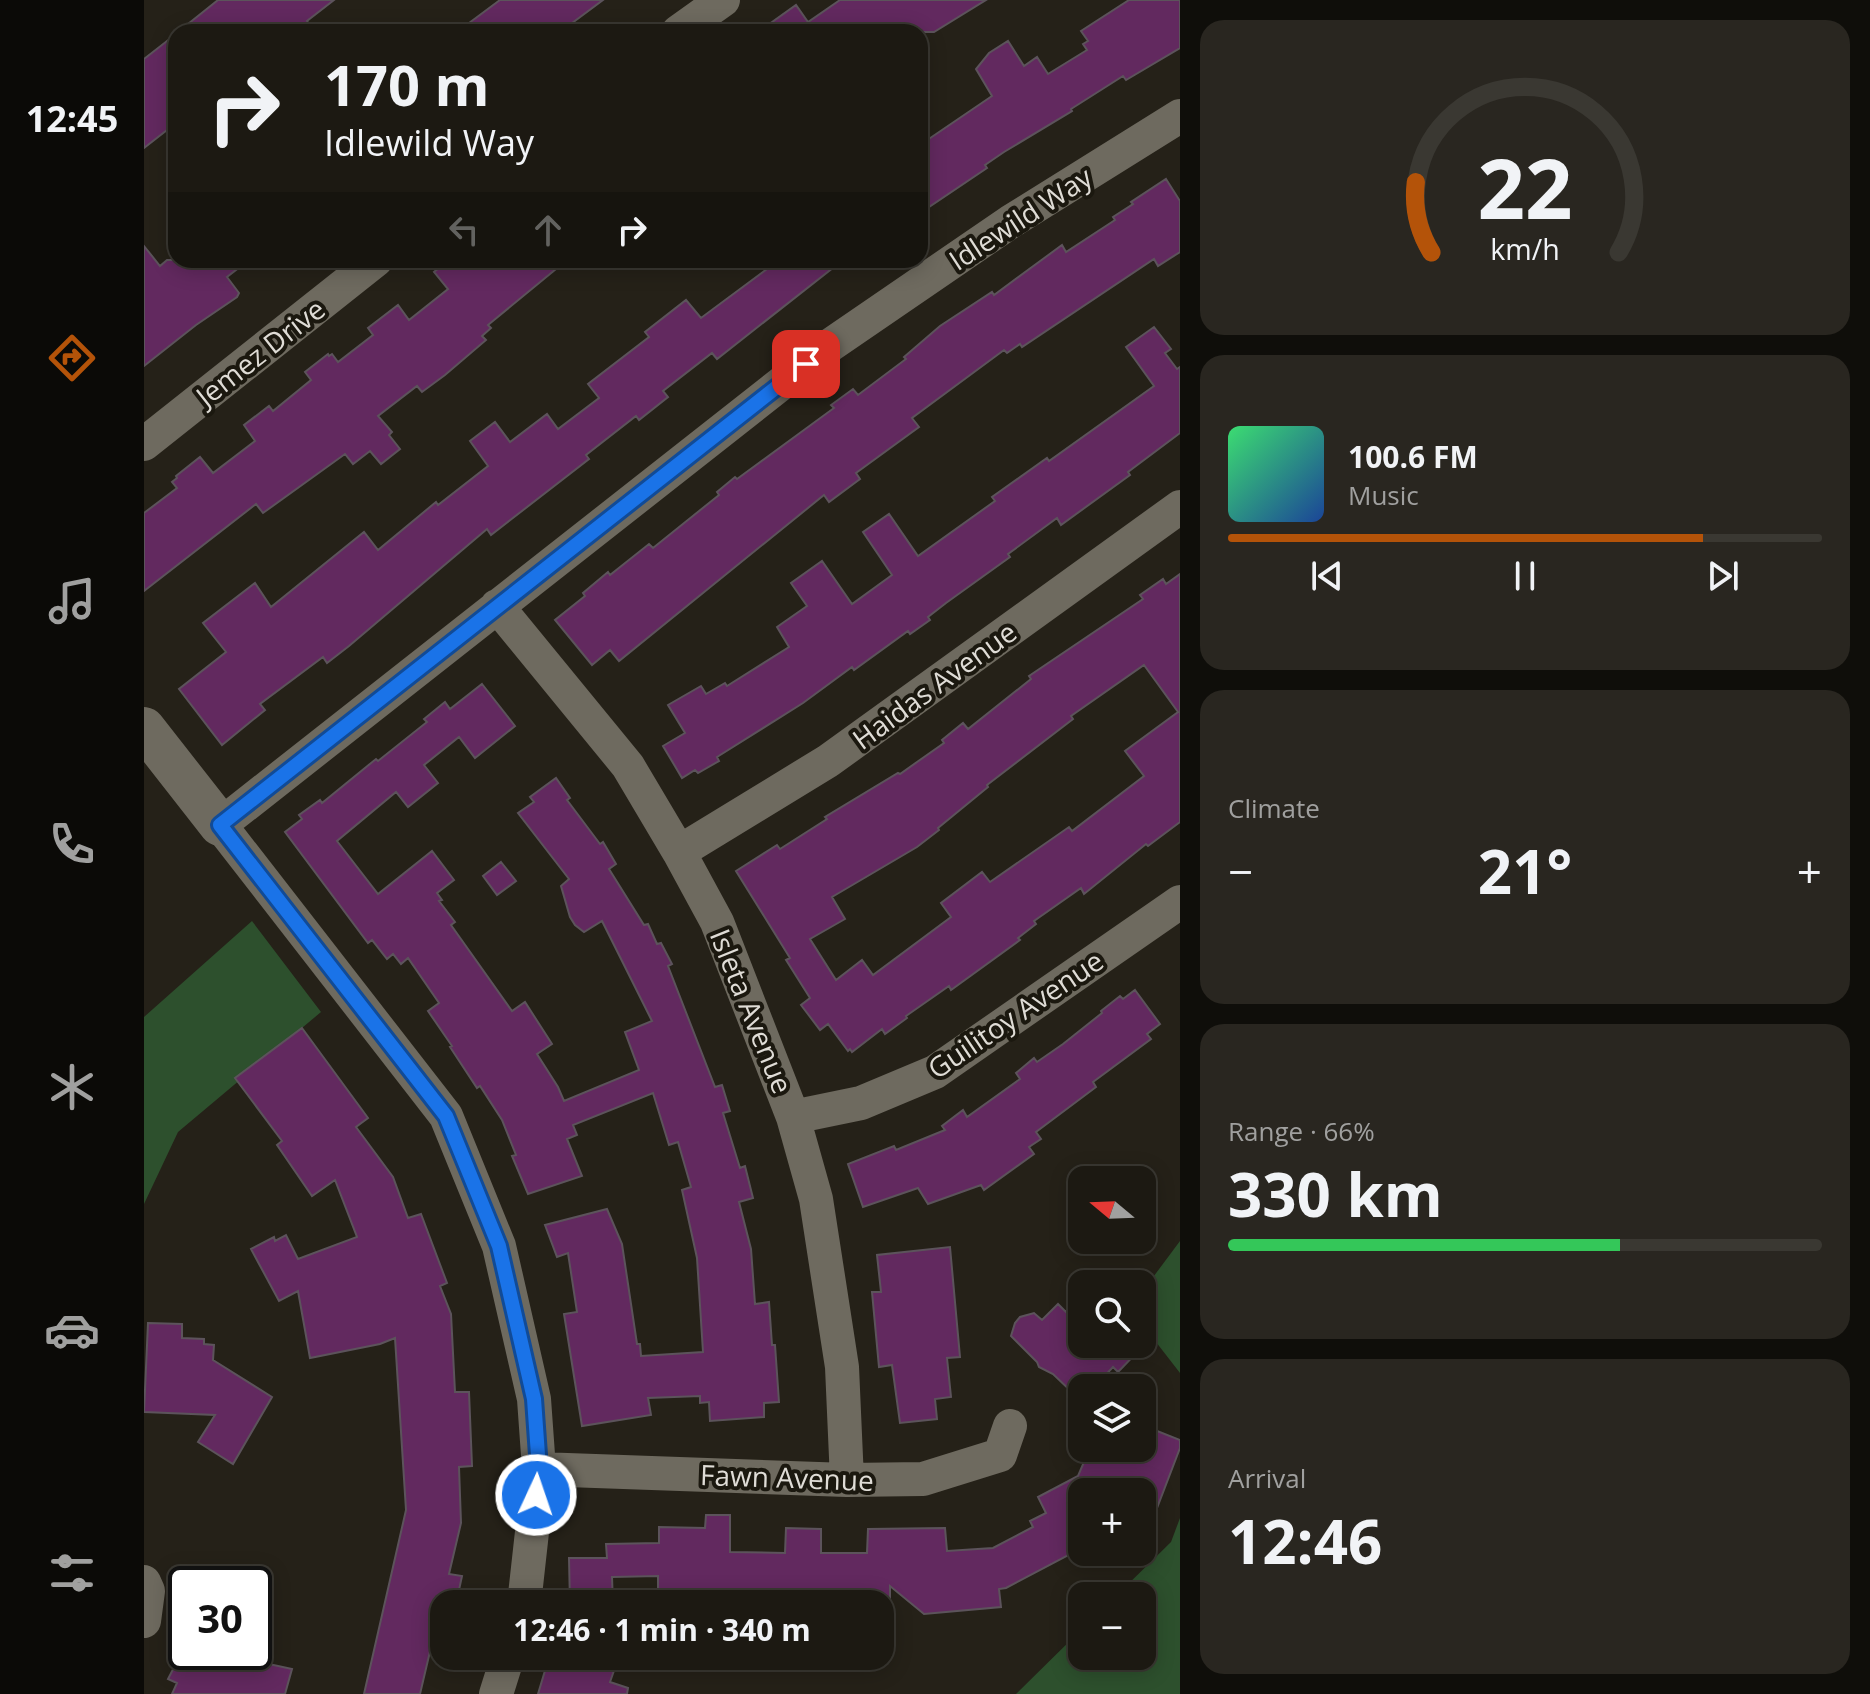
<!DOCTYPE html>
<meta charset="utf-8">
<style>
:root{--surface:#1c1912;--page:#292620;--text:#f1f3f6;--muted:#a0a09f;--line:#3a3832;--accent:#b45309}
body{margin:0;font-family:"Open Sans",sans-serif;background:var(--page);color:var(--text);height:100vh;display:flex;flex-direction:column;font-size:30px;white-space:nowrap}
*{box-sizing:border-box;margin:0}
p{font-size:26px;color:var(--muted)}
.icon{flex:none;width:44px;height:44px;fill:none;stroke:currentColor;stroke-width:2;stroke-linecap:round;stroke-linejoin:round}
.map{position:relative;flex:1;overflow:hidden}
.sheet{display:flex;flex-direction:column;gap:20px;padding:20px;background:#0f0e0a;width:690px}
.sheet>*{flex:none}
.banner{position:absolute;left:24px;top:24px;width:760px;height:244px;border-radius:24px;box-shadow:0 4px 20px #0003,0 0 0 2px var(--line);background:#1c1912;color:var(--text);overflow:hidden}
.needle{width:52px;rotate:289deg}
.fabs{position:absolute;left:924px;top:1166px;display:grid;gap:16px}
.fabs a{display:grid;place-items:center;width:88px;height:88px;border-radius:16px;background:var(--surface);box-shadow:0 4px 20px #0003,0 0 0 2px var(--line);font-size:40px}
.speed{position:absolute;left:24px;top:1566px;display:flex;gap:16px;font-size:40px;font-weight:700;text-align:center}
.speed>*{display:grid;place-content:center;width:104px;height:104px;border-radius:50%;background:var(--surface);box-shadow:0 4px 20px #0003,0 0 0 2px var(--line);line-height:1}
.speed .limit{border:4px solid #111;border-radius:12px;background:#fff;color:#111}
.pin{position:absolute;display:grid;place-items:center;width:68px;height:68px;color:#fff;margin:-34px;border-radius:16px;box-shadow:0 4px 12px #0006}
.me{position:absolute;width:88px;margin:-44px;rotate:3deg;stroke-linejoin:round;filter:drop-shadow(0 0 6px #0008)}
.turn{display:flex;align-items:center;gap:28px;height:168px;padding:0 24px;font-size:36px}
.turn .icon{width:104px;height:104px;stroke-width:2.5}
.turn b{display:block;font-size:56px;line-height:68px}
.lanes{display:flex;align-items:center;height:76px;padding:0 24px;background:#0003;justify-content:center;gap:40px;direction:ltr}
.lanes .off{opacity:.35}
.big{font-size:60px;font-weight:700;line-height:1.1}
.sheet .card{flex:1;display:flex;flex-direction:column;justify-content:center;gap:12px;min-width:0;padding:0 28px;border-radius:24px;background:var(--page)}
.sheet .dial{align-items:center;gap:0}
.dial svg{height:208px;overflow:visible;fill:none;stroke:var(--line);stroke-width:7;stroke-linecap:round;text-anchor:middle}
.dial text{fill:var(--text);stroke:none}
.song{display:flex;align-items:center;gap:24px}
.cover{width:96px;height:96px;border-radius:12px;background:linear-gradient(135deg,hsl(140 70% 55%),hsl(220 70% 35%))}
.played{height:8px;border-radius:4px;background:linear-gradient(90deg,var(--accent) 80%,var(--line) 80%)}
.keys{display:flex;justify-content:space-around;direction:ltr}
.heat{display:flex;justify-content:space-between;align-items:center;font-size:44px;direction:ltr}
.charge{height:12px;border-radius:6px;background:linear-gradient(90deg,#34c759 66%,var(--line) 0)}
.trip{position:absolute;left:286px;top:1590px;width:464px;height:80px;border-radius:24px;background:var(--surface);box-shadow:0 4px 20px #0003,0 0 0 2px var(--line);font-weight:700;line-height:80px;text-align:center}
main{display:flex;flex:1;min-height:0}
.tabs{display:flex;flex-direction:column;width:144px;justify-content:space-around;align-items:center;background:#0b0a07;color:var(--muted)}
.tabs .icon{width:56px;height:56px}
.tabs .on{color:var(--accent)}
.tabs b{font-size:36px;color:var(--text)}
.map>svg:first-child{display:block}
.green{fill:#2d502d}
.building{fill:#62295f;stroke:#5c535b;stroke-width:2;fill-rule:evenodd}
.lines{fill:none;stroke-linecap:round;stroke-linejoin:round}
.minor{stroke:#6e6a5f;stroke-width:34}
.tertiary{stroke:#6e6a5f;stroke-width:42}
.route-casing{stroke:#114b97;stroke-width:20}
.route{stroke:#1a73e8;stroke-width:14}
.labels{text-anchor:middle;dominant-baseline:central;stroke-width:8;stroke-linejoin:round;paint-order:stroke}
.street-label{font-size:28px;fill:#dfdcd6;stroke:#1b180f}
</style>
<main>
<nav class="tabs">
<b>12:45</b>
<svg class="icon on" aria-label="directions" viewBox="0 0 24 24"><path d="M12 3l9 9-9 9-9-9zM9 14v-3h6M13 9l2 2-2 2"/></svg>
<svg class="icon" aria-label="music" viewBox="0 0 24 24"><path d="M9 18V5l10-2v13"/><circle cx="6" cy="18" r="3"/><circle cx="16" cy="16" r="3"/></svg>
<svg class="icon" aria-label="phone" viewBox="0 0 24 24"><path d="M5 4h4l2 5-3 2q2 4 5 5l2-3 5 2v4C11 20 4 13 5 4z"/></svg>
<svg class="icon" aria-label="climate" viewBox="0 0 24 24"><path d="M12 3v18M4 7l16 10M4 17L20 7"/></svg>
<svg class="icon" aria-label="car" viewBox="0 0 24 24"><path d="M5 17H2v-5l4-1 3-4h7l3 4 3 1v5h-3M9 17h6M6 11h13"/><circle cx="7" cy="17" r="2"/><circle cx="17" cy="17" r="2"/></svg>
<svg class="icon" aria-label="filters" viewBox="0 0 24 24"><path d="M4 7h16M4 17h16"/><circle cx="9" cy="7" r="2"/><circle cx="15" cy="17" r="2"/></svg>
</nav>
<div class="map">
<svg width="1036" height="1694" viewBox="0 0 1036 1694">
<rect width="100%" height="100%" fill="#252118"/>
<path class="green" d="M 108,921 L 177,1012 L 34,1132 L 0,1204 L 0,1017 Z
M 1036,1241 L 1036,1373 L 998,1324 L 998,1292 Z
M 1036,1518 L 1036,1694 L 872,1694 L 938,1629 L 938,1656 L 998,1656 L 998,1596 L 972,1596 L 1027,1542 Z"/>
<path class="building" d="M 74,0 L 190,0 L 163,21 L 171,32 L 34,32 Z
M 356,0 L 459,0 L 416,32 L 313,32 Z
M 696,0 L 842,0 L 790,32 L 614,32 L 652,5 L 664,22 Z
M 985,0 L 1036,0 L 1036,48 L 982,80 L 979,76 L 927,109 L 928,111 L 860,152 L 841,165 L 843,168 L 776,213 L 776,145 L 848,96 L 832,69 L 845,53 L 864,41 L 880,66 L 893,57 L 904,74 L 943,50 L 939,44 L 944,41 L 937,31 Z
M 32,34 L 32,123 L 0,148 L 0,59 Z
M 1022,179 L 1036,201 L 1036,252 L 1014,266 L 1010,259 L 878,347 L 876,344 L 863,353 L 860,350 L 768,418 L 775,427 L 712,473 L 716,479 L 685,502 L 680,495 L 475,661 L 466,650 L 448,665 L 411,620 L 441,596 L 439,593 L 464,572 L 466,575 L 505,544 L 509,548 L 575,495 L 573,492 L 591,477 L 593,479 L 690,408 L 687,405 L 709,389 L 714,395 L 762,359 L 760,357 L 796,326 L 848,292 L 850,295 L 918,245 L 922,252 L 971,220 L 969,217 L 989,204 L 987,202 Z
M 0,246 L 16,266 L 23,260 L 105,260 L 83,277 L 95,293 L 93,297 L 52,325 L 0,366 Z
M 305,260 L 423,260 L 344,325 L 347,328 L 338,336 L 342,340 L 301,375 L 278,392 L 273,386 L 234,416 L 248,432 L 245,435 L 256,449 L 237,464 L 226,451 L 209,464 L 201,454 L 119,513 L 112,504 L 0,591 L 0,513 L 33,488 L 28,482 L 33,478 L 32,476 L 56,457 L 69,473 L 111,441 L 100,425 L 125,406 L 129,411 L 167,380 L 161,372 L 184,354 L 185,356 L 188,354 L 194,362 L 229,335 L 224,328 L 254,305 L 265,320 L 304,289 L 290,272 Z
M 635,260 L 699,260 L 573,359 L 568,353 L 519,391 L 524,397 L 495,420 L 492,416 L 442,455 L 445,459 L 347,535 L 343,529 L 205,646 L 183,663 L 179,657 L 116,704 L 121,710 L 78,745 L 35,689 L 82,652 L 59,623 L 111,583 L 127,607 L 220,532 L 234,550 L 292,502 L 294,505 L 344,466 L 326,441 L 351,422 L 366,442 L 403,414 L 414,429 L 455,398 L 444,384 L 505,337 L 501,332 L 542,300 L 557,318 Z
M 1010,327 L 1027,349 L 1021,353 L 1033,369 L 1036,367 L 1036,433 L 984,472 L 986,475 L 917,525 L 913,518 L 864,554 L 866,557 L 802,603 L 784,617 L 786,620 L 766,634 L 764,631 L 710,670 L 708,667 L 659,703 L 573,757 L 575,761 L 554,773 L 551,770 L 538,778 L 519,746 L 541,733 L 524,705 L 557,686 L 562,694 L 581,683 L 583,686 L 645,647 L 633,627 L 663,606 L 647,583 L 678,561 L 708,604 L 748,575 L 719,532 L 745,514 L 774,556 L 851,501 L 848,497 L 903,458 L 905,461 L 1010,386 L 982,347 Z
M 1036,574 L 1036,822 L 1004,846 L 1002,844 L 940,894 L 937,888 L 890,921 L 892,924 L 874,938 L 876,940 L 807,990 L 805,986 L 762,1016 L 763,1018 L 741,1034 L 738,1029 L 708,1052 L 706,1049 L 704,1051 L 684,1024 L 676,1030 L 657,1005 L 666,998 L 642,960 L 646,958 L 592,871 L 633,845 L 636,849 L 683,819 L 681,817 L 754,773 L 756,774 L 800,743 L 798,740 L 819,723 L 824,729 L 887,679 L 885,676 L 999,599 L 996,595 L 1019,579 L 1022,584 ZM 1000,665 L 1034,712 L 981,751 L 1000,776 L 928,831 L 925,827 L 846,882 L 838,872 L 797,903 L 807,917 L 729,975 L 718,960 L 692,980 L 666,939 L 701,919 L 688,897 L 773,847 L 795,830 L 794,828 L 844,787 L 843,785 L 929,719 L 927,716 Z
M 338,684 L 371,726 L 331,758 L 315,737 L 280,765 L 294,783 L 264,807 L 252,792 L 193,841 L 234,894 L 288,851 L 310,880 L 293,893 L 298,900 L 295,901 L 311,922 L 307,925 L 368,1011 L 381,1002 L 408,1044 L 393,1054 L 414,1087 L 420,1101 L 495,1070 L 481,1032 L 508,1021 L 458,921 L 440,932 L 431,925 L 426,917 L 417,886 L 425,879 L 374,813 L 390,802 L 386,797 L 412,778 L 426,798 L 423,800 L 456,844 L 459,842 L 472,864 L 465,869 L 500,925 L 504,924 L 513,944 L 517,943 L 528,964 L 524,966 L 571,1087 L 578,1085 L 586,1111 L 579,1113 L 596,1168 L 601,1166 L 609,1198 L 595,1202 L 607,1249 L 611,1304 L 625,1302 L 628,1345 L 631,1345 L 635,1402 L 620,1403 L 620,1417 L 566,1421 L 565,1402 L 556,1403 L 556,1396 L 504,1398 L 507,1415 L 438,1426 L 420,1314 L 433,1312 L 424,1253 L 413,1257 L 401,1225 L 463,1209 L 478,1244 L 493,1344 L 496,1344 L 497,1356 L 559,1352 L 553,1258 L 538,1190 L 547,1187 L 534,1142 L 525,1145 L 509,1093 L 429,1125 L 433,1135 L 423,1139 L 438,1176 L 384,1194 L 368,1156 L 372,1155 L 358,1120 L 336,1086 L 333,1088 L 306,1047 L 308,1046 L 284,1011 L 295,1003 L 264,958 L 257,964 L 249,954 L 243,959 L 228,940 L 224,943 L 141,832 L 158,819 L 155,815 L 176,800 L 178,803 L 232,759 L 234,761 L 283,722 L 280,719 L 301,702 L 306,709 Z
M 357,862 L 372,881 L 353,895 L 339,876 Z
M 991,990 L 1016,1024 L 1003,1034 L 1007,1039 L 949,1082 L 952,1087 L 892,1132 L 897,1139 L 885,1147 L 890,1154 L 840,1190 L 837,1185 L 784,1204 L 774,1188 L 719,1207 L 704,1164 L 750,1146 L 752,1150 L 801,1130 L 798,1126 L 819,1110 L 823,1117 L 876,1079 L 872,1073 L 890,1058 L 893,1062 L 919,1044 L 958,1013 L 957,1011 L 976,996 L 979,999 Z
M 158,1028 L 224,1118 L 212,1127 L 249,1177 L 264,1218 L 277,1214 L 303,1283 L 296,1286 L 307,1314 L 311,1392 L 325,1392 L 328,1466 L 315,1467 L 317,1523 L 305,1574 L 318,1576 L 312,1604 L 300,1604 L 300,1646 L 288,1643 L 276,1694 L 220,1694 L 262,1510 L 251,1338 L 236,1344 L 166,1358 L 154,1291 L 135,1301 L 107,1249 L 130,1237 L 131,1241 L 142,1235 L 154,1259 L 213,1237 L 191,1180 L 168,1196 L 133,1145 L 138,1141 L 91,1078 Z
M 806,1247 L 816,1357 L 803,1358 L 807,1397 L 791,1399 L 793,1419 L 756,1423 L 748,1365 L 735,1367 L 728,1292 L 737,1292 L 733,1255 Z
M 938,1295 L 938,1344 L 1001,1344 L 974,1372 L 969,1367 L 956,1381 L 949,1374 L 930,1394 L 909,1374 L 895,1367 L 893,1362 L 867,1336 L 871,1323 L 876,1317 L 890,1313 L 898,1320 L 914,1304 L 922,1312 Z
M 4,1323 L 38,1324 L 38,1338 L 60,1339 L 60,1344 L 70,1345 L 69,1360 L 128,1397 L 89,1464 L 54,1442 L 71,1415 L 0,1412 Z
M 998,1425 L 1036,1440 L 1036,1448 L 1000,1542 L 998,1492 L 938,1492 L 938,1548 L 862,1588 L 855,1589 L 857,1607 L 780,1614 L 746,1586 L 746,1604 L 637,1604 L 637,1594 L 602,1593 L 579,1594 L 579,1604 L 521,1604 L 521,1594 L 514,1594 L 514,1576 L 468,1577 L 469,1604 L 426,1604 L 425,1558 L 463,1558 L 462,1544 L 515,1543 L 515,1527 L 561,1528 L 562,1515 L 586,1515 L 586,1552 L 641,1553 L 642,1528 L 677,1529 L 677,1553 L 723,1553 L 724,1529 L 801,1528 L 803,1551 L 849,1548 L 889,1527 L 886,1521 L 902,1513 L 894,1497 L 934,1476 L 946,1448 L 970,1455 L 973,1448 L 998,1448 Z
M 38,1652 L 90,1652 L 88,1656 L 148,1669 L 141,1694 L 28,1694 L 33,1683 L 24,1679 Z
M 427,1656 L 441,1656 L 472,1665 L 466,1682 L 484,1688 L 483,1694 L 394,1694 L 403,1664 L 422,1669 Z"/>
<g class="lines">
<path class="minor" d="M 534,32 L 579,0
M 0,444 L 232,260
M 353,606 L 484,766 L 535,852 L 573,922 L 649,1117 L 672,1199 L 698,1367 L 703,1480
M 535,852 L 684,761 L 1036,507
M 649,1117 L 717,1103 L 791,1072 L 1036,902
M 395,1469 L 703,1480 L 779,1479 L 856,1455 L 866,1426
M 0,1582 L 4,1591 L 0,1621
M 380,1604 L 395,1469 L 390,1399 L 355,1246 L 302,1116 L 76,825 L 685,346 L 866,222 L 1036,116
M 352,1694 L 364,1656"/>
<path class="tertiary" d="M 0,728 L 76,825"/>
</g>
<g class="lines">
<g class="route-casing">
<path id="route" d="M 392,1495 L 395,1469 L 390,1399 L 355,1246 L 302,1116 L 76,825 L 662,364"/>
</g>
<use href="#route" class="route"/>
</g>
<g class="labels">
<g class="street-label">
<text transform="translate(876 218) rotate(-33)">Idlewild Way</text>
<text transform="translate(116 352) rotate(-38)">Jemez Drive</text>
<text transform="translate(790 685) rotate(-36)">Haidas Avenue</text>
<text transform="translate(608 1011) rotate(68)">Isleta Avenue</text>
<text transform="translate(871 1014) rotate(-34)">Guilitoy Avenue</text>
<text transform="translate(643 1477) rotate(2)">Fawn Avenue</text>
</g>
</g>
</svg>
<div class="fabs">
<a><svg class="needle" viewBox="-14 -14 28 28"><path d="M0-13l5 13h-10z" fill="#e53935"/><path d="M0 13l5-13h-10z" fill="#a0a09f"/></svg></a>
<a><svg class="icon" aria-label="search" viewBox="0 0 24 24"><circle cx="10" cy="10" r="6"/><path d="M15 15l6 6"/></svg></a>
<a><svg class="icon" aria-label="layers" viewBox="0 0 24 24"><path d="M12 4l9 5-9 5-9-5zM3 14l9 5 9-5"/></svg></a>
<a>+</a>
<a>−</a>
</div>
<div class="speed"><div class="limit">30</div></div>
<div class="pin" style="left:662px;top:364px;background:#d93025"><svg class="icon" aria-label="arrive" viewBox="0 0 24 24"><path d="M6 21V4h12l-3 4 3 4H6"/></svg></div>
<svg class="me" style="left:392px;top:1495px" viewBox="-20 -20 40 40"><circle r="17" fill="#1a73e8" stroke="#fff" stroke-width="3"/><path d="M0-11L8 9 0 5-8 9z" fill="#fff"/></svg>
<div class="trip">12:46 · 1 min · 340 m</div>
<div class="banner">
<div class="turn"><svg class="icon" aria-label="right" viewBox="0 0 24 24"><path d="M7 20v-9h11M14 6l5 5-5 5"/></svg><div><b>170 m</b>Idlewild Way</div></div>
<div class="lanes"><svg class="icon off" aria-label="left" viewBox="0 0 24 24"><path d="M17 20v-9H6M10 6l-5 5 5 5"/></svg><svg class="icon off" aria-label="ahead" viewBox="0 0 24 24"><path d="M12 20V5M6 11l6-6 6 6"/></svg><svg class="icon" aria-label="right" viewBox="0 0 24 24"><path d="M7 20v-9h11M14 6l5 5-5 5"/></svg></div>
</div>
</div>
<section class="sheet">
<div class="card dial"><svg viewBox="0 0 100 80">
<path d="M14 69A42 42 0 1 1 86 69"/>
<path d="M14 69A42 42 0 0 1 8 42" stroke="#b45309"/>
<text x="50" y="56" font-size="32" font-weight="700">22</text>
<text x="50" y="72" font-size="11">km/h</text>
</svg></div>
<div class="card">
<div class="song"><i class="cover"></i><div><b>100.6 FM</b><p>Music</p></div></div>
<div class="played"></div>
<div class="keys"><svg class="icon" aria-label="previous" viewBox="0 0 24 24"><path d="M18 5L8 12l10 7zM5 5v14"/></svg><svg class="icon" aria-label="pause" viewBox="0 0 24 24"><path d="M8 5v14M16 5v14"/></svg><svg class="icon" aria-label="next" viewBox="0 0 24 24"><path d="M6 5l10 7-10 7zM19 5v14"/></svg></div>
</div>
<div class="card"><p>Climate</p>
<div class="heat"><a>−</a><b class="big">21°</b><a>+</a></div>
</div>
<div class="card"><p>Range · 66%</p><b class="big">330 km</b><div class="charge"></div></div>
<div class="card"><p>Arrival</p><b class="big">12:46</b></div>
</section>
</main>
